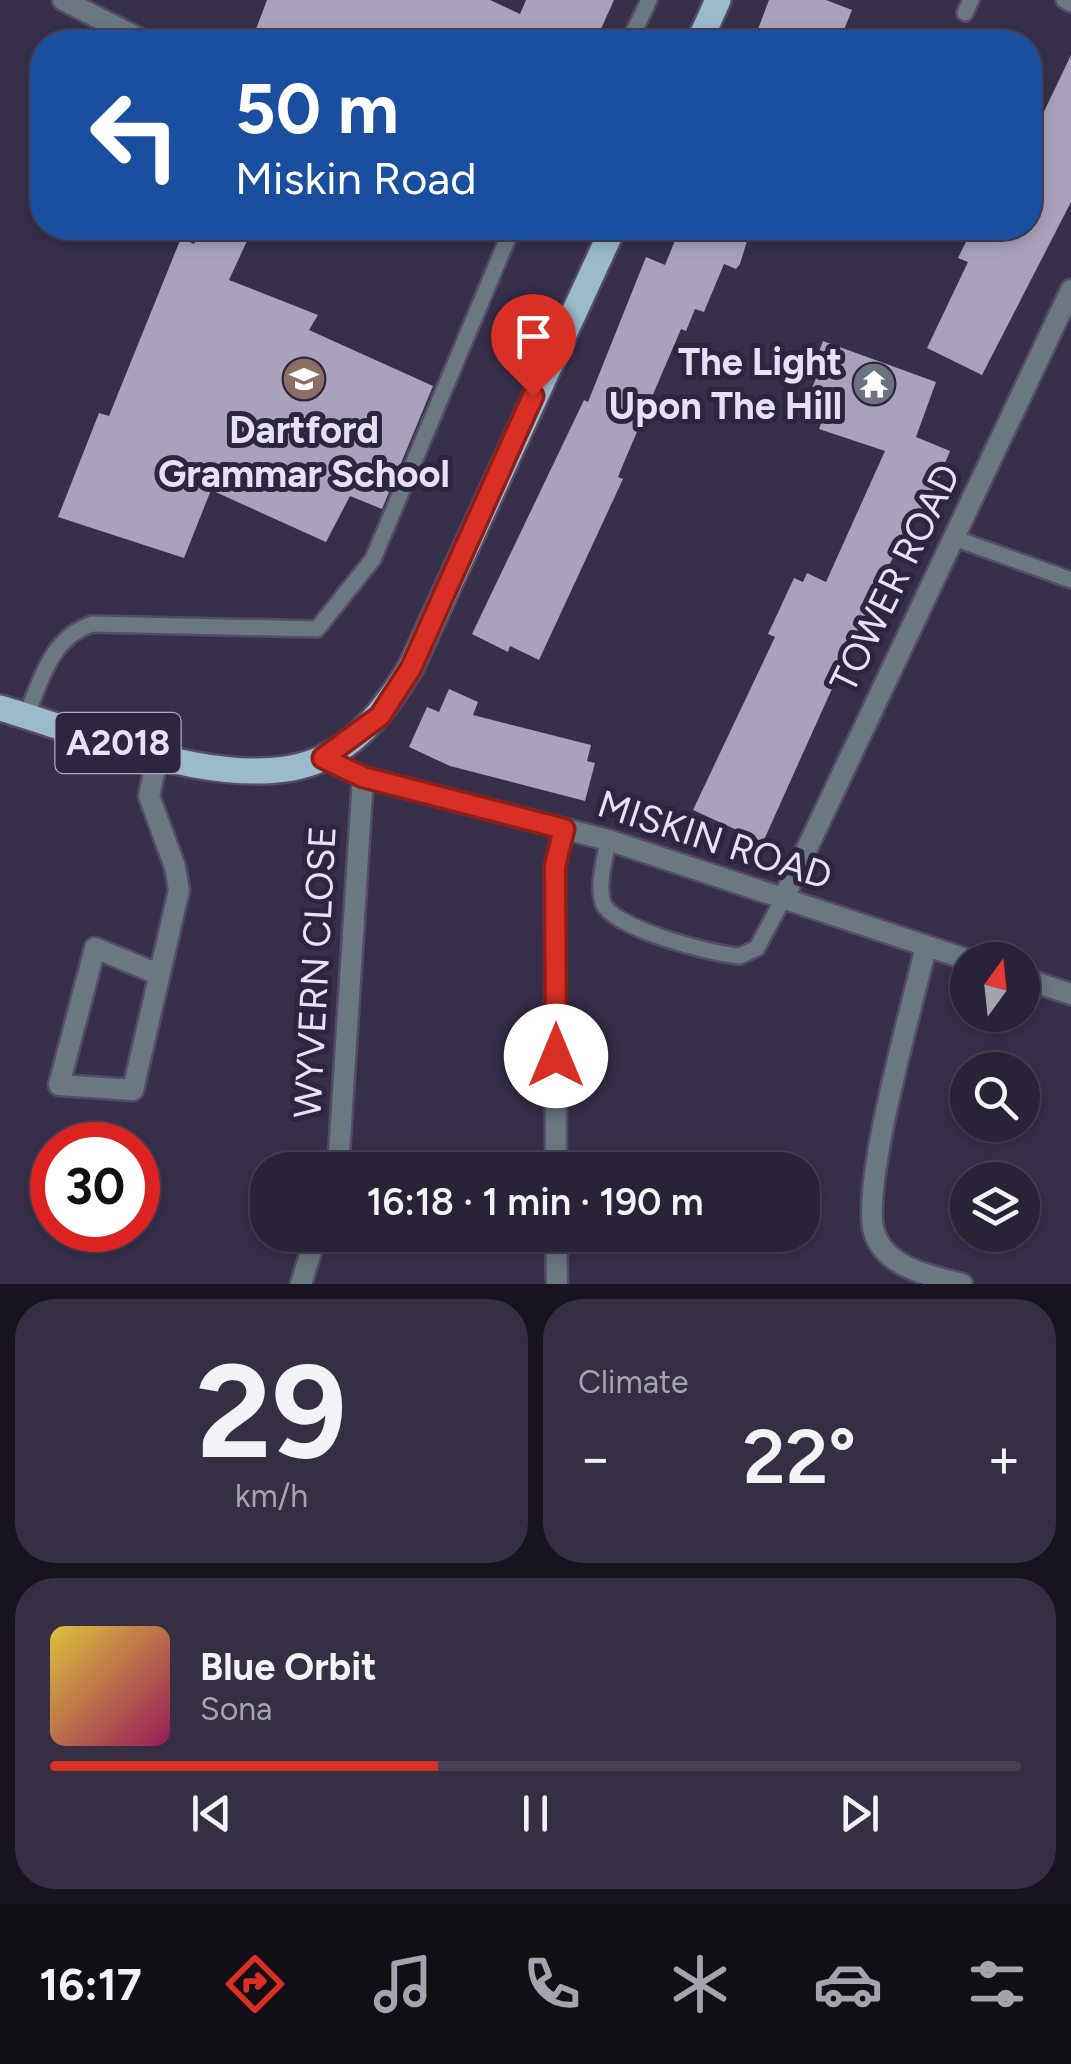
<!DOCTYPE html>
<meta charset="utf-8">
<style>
:root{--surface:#2a2338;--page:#362f43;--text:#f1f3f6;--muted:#a5a4ae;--line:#464053;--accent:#d93025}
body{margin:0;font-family:Figtree,sans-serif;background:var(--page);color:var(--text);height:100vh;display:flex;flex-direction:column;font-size:38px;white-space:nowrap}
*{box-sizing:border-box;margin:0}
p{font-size:32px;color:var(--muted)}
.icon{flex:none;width:55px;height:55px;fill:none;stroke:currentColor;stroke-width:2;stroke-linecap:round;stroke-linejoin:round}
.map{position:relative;height:1284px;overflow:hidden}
.panel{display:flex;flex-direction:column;gap:15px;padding:15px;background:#17131f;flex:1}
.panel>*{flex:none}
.guide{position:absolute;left:30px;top:30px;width:1012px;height:210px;border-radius:40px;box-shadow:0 5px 15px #0003,0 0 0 2px var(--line);background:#1a4fa0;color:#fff;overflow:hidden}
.needle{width:65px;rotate:15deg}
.buttons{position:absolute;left:950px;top:942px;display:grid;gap:20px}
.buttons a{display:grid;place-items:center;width:90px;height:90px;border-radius:50%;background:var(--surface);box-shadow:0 5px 15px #0003,0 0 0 2px var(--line);font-size:50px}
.speed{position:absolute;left:30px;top:1122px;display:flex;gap:20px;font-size:50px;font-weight:700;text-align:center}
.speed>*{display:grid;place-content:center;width:130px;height:130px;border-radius:50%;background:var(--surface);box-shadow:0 5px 15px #0003,0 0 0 2px var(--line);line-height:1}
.speed .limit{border:15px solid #d22;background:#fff;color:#111}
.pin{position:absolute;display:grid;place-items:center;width:85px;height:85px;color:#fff;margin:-102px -42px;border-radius:50% 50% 50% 0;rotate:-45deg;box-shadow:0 0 10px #0007}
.pin .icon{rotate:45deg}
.me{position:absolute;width:110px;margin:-55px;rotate:0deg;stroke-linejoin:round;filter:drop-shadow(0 0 8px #0008)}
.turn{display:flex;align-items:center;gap:35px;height:210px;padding:0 40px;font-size:45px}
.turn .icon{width:130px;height:130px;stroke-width:2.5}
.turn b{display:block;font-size:70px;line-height:85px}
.big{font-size:75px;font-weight:600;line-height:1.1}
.panel .widget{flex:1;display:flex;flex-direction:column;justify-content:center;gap:15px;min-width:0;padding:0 35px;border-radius:40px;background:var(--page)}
.panel .dial{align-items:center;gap:0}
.dial b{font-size:130px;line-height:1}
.song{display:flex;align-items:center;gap:30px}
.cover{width:120px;height:120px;border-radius:15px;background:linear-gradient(135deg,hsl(50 70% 55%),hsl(330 70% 35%))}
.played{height:10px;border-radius:5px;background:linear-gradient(90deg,var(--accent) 40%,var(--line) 40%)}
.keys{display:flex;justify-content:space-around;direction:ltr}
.heat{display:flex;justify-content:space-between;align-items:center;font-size:55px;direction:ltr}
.panel .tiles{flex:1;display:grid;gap:15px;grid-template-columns:1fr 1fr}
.widget:last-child{grid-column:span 2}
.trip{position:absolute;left:250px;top:1152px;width:570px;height:100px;border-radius:40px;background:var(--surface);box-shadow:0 5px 15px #0003,0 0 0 2px var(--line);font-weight:600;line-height:100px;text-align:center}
.tabs{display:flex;height:160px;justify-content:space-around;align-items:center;background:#110e16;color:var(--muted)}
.tabs .icon{width:70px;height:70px}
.tabs .selected{color:var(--accent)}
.tabs b{font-size:45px;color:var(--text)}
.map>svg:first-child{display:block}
.building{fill:#aba1bc}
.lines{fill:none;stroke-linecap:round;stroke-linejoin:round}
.service-casing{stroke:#544b66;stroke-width:20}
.minor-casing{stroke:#544b66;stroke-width:25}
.primary-casing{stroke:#544b66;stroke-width:30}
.service{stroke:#697881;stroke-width:15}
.minor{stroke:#697881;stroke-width:20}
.primary{stroke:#9bbacc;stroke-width:25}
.route-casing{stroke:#8d1f18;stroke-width:25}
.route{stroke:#d93025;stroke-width:18}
.labels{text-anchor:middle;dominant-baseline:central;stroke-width:10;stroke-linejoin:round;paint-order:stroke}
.shield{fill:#2e2540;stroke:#afa9be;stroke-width:2.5}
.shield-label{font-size:35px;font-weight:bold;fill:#e6e1f4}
.poi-label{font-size:38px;font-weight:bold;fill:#e6e1f4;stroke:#2e2540;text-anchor:end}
.street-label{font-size:38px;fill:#e6e1f4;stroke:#2e2540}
</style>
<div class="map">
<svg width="1071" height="1284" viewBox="0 0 1071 1284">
<rect width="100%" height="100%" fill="#382f4b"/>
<path class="building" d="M 267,0 L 490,0 L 520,14 L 526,0 L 614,0 L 595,42 L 251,42 Z
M 769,0 L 826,0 L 852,10 L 839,42 L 821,42 L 797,33 L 793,42 L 753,42 Z
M 1071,55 L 1071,202 L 982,375 L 927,348 L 968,262 L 958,258 L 973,228 L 1030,228 L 1030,141 Z
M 202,228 L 253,228 L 229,280 L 318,315 L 309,330 L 433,386 L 382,509 L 350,496 L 326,542 L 211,490 L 184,558 L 58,517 L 99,413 L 109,416 L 181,238 L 194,244 Z
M 680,228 L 727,228 L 725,233 L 747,241 L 740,264 L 736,269 L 724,264 L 704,312 L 695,309 L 686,331 L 681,329 L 622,467 L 618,477 L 623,479 L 539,660 L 510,646 L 508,652 L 472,634 L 584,400 L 588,402 L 646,257 L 665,265 Z
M 823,341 L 936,382 L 916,437 L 950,451 L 924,514 L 916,510 L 867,611 L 763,842 L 693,810 L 775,637 L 768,634 L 794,578 L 803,582 L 807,573 L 826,582 L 885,451 L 819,429 L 830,397 L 811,391 L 816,378 L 810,376 Z
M 449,689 L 478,702 L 473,715 L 591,745 L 587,761 L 595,763 L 585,801 L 450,766 L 409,747 L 427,707 L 439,712 Z"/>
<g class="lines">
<g class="service-casing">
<path id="service" d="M 1064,0 L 1071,4
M 965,13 L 971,0
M 629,42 L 649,0
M 954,538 L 1071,580
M 26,716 C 42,678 51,638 92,624 L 317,629 L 373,559 L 510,233 L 519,228
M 608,840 C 605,860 597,884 603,903 C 612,928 714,955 740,956 L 757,948 L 784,897"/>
</g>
<g class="minor-casing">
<path id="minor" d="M 63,0 L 146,42
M 158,755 L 149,796 L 175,867 L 179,890 L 133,1090 L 59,1085 L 95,948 L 158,974
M 323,758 L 363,777 L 608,840 L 969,960
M 784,897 L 1071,290
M 926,946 C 913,1004 861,1183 874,1232 C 885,1268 931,1276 962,1284
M 1022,978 L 1071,994
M 338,1170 L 363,777
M 556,1170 L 555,866 L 564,829
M 556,1235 L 557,1284
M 301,1284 L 316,1235"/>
</g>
<g class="primary-casing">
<path id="primary" d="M 699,42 L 718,0
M 0,708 C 87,733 234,798 321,759 C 362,741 388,704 411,667 L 613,228"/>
</g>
<use href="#service" class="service"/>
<use href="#minor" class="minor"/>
<use href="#primary" class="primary"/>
</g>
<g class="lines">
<g class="route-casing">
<path id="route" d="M 533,396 L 411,668 L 380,716 L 323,758 L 363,777 L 564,829 L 555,866 L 556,1056"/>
</g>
<use href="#route" class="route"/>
</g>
<defs>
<g id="school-disc" transform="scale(2.25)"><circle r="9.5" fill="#8d6e63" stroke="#2e2540"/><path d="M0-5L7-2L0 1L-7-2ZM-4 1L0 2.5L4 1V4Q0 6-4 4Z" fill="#fff"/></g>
<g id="temple-disc" transform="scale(2.25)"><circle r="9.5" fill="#6b7280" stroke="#2e2540"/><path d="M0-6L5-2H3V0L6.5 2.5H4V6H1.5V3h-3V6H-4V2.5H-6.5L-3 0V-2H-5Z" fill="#fff"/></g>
</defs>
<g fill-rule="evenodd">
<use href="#school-disc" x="304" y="379"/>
<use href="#temple-disc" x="874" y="384"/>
</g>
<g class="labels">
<rect class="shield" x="55.5" y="713" width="125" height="60" rx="8"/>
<g class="shield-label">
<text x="118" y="743">A2018</text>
</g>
<g class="poi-label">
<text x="842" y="362">The Light<tspan x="842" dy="44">Upon The Hill</tspan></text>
<text x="304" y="430" text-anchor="middle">Dartford<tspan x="304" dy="44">Grammar School</tspan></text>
</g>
<g class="street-label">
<text transform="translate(895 578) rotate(-64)">TOWER ROAD</text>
<text transform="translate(715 840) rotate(18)">MISKIN ROAD</text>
<text transform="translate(315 972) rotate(-87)">WYVERN CLOSE</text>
</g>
</g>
</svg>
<div class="buttons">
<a><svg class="needle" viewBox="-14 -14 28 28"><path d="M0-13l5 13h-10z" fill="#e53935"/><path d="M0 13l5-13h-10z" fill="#a5a4ae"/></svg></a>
<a><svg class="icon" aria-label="search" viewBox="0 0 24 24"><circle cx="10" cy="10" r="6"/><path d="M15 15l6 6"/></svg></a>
<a><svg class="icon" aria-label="layers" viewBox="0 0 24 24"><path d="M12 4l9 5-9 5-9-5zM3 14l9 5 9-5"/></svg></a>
</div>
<div class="speed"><div class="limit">30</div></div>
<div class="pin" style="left:533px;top:396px;background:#d93025"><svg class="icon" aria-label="arrive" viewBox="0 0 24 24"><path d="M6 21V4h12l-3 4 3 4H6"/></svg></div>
<svg class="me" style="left:556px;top:1056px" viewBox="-20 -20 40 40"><circle r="19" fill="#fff"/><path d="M0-13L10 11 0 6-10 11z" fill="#d93025"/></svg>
<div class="trip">16:18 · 1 min · 190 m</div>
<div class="guide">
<div class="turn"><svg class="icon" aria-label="left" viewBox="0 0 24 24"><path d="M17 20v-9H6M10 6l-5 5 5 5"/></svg><div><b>50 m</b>Miskin Road</div></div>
</div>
</div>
<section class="panel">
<div class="tiles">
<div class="widget dial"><b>29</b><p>km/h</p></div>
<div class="widget"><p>Climate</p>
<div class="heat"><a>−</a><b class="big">22°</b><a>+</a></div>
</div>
<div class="widget">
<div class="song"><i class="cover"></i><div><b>Blue Orbit</b><p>Sona</p></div></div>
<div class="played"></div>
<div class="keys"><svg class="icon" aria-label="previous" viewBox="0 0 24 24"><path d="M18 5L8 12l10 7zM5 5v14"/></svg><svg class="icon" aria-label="pause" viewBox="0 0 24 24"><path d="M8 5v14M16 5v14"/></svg><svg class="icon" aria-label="next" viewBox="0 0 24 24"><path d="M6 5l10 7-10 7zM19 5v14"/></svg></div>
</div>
</div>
</section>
<nav class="tabs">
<b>16:17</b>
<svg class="icon selected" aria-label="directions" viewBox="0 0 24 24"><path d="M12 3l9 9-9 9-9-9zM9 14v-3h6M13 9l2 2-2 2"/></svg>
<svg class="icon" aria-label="music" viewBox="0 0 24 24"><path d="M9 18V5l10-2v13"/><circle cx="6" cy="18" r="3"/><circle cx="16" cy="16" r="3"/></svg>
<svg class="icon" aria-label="phone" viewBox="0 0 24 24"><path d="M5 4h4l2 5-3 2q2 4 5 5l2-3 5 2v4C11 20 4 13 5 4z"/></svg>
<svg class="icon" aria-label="climate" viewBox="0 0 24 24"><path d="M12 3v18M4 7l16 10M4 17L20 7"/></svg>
<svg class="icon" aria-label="car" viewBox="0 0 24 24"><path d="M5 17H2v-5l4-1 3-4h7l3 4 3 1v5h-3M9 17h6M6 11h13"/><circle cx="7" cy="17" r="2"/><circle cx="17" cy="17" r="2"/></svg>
<svg class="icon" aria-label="filters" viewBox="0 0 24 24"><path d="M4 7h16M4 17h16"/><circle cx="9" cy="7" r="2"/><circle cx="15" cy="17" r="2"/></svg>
</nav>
